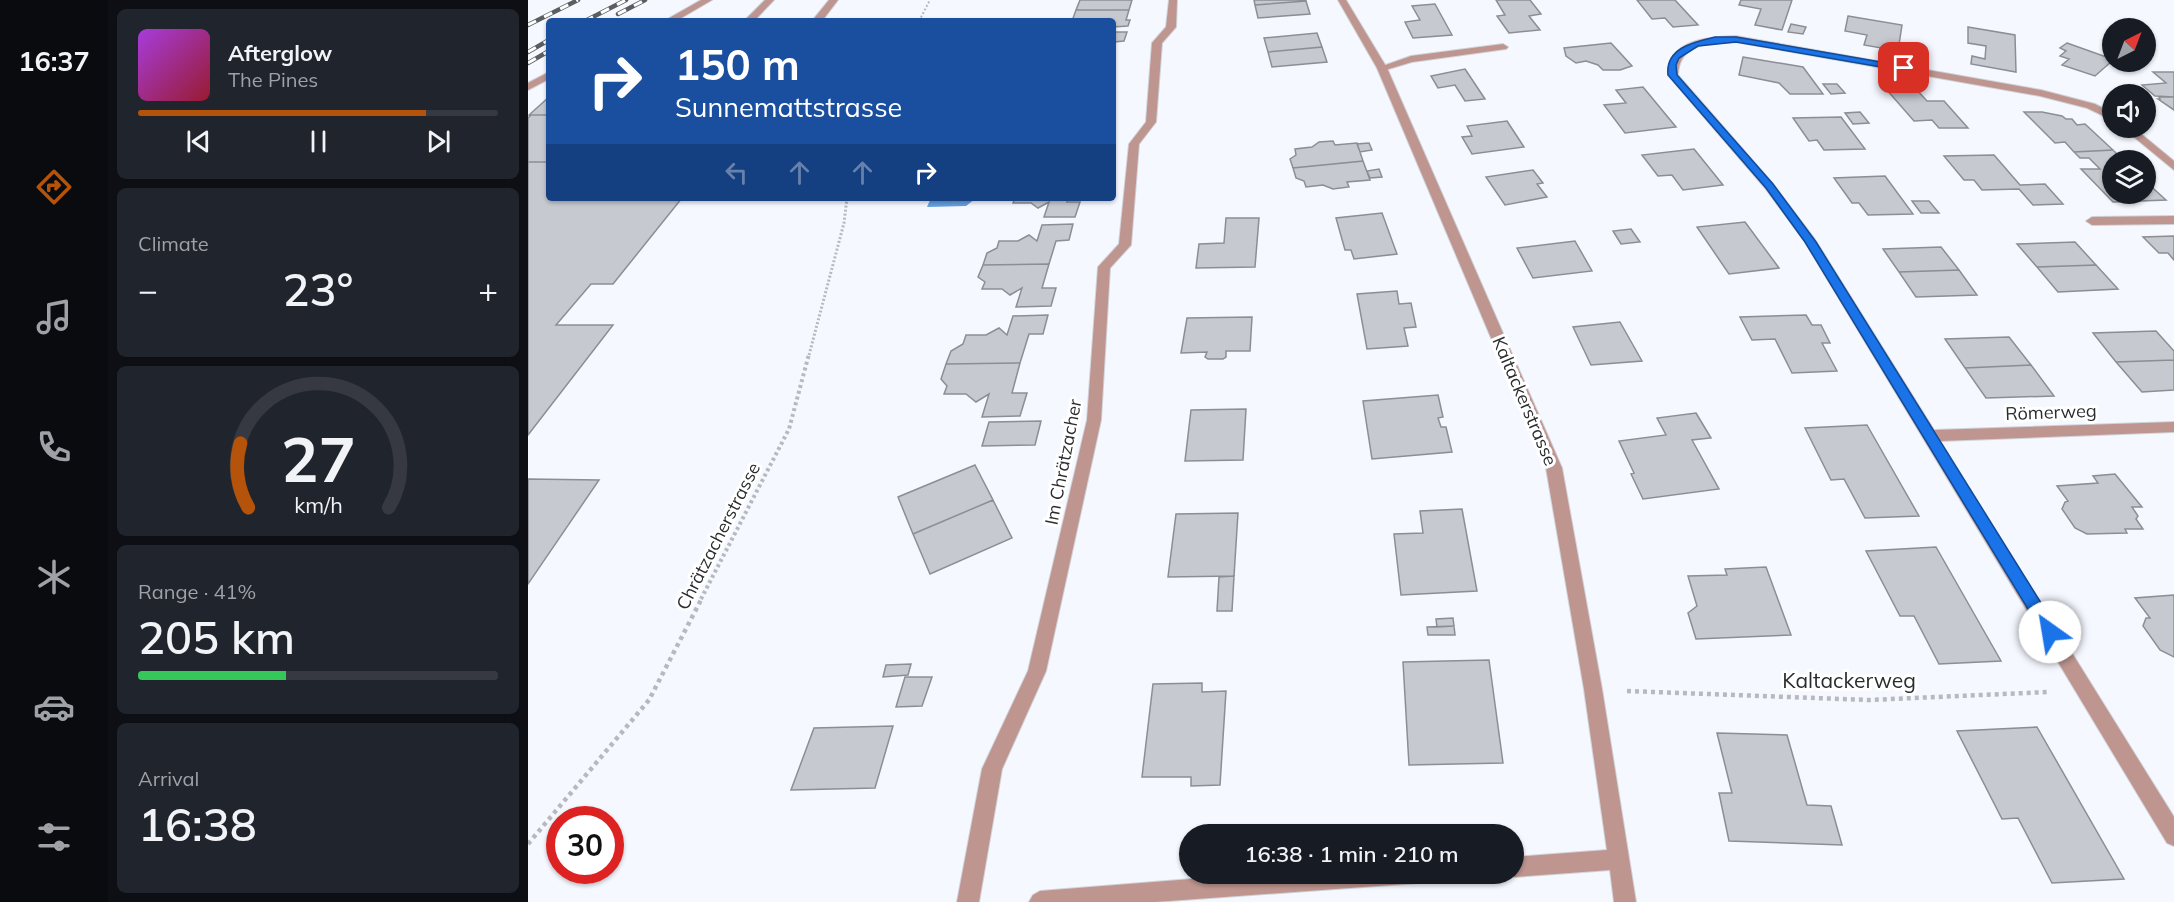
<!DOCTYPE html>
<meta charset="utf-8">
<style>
:root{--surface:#171b24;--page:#20242c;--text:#f1f3f6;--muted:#9ea1a6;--line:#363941;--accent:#b45309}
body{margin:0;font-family:Mulish,sans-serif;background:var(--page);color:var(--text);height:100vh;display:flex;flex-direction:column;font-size:22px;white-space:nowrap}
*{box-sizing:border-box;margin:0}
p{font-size:20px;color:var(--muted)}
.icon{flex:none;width:33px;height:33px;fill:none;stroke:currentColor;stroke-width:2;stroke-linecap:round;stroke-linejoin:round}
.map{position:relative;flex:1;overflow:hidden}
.sheet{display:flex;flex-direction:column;gap:9px;padding:9px;background:#0d0f14;width:420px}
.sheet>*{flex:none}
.banner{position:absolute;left:18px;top:18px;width:570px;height:183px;border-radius:6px;box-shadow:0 2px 4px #0004;background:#1a4fa0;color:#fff;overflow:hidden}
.needle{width:39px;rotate:42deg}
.buttons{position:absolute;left:1574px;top:18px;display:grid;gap:12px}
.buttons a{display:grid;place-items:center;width:54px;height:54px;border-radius:50%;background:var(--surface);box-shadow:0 2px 4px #0004;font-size:30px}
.speed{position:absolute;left:18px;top:806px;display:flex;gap:12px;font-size:30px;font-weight:700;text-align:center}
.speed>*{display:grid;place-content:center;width:78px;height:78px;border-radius:50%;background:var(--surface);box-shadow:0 2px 4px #0004;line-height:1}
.speed .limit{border:9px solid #d22;background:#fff;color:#111}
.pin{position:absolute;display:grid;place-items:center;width:51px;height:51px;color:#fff;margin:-26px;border-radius:12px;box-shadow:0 3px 9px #0006}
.me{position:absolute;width:66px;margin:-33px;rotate:328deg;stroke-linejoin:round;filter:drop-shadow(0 0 4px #0008)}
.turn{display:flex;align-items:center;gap:21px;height:126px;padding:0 30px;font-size:27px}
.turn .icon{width:78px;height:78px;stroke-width:2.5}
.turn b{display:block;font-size:42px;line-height:51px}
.lanes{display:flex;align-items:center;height:57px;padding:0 30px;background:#0003;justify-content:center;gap:30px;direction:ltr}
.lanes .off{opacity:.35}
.big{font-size:45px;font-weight:600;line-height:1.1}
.sheet .tile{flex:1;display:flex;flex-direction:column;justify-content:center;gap:9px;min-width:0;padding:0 21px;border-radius:9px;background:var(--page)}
.sheet .dial{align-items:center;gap:0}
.dial svg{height:156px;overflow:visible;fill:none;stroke:var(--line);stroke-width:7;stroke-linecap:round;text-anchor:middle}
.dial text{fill:var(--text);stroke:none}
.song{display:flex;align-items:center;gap:18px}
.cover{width:72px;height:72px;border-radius:9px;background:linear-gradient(135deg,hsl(280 70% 55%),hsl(350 70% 35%))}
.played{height:6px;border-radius:3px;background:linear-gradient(90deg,var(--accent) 80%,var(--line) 80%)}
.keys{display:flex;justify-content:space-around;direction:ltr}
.heat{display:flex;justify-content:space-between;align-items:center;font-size:33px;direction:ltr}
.charge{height:9px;border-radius:4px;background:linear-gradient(90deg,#34c759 41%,var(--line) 0)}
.trip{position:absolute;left:651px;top:824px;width:345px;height:60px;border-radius:30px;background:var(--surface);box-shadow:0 2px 4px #0004;font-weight:600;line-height:60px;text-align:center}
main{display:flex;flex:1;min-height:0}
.menu{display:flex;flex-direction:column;width:108px;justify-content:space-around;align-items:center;background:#090b0e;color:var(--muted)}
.menu .icon{width:42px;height:42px}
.menu .on{color:var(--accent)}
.menu b{font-size:27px;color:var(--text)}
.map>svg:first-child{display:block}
.water{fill:#65a0e0}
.building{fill:#c7c9d0;stroke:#8c8e94;stroke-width:1.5}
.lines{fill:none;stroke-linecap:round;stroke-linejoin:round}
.lane-casing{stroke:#d1d3d9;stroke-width:2}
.street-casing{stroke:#d1d3d9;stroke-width:2}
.path-far3{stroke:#b7b9be;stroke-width:2;stroke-dasharray:2 2;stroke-linecap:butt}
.path-far2{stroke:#b7b9be;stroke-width:3;stroke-dasharray:2 2;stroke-linecap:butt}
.path-far1{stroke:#b7b9be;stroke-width:4;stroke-dasharray:3 3;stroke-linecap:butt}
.path{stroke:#b7b9be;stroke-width:4.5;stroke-dasharray:4 4;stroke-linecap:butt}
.lane{fill:#be958f;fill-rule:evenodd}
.street{fill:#be958f;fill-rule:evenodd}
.rail-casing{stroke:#5c5d60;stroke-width:4.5}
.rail{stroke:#fff;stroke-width:3;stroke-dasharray:9;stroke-linecap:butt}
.route{fill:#1a73e8;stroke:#114b97;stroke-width:1.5}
.labels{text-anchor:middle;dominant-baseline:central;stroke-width:6;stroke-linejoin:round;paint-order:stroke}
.street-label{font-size:18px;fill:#2b2c2e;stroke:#fff}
.near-street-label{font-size:21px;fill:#2b2c2e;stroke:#fff}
</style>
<main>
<nav class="menu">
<b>16:37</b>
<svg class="icon on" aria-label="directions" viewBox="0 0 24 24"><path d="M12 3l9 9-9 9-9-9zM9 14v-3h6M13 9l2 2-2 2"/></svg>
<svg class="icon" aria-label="music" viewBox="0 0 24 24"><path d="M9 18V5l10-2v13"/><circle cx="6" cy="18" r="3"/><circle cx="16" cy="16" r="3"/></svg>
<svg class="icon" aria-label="phone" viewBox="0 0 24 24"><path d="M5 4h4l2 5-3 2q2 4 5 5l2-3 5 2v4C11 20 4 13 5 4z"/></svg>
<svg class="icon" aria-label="climate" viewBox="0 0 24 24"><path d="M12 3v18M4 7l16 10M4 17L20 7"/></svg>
<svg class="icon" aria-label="car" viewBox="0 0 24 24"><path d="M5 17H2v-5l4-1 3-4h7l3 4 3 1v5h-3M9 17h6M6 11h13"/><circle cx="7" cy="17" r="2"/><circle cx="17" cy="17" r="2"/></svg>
<svg class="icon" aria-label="filters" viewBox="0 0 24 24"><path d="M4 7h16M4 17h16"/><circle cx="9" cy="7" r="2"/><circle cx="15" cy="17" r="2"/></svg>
</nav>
<section class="sheet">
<div class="tile">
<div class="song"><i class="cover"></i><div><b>Afterglow</b><p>The Pines</p></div></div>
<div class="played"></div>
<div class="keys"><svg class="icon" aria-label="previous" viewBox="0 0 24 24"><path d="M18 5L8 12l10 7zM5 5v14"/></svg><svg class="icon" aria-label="pause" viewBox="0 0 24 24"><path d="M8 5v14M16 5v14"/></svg><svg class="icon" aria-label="next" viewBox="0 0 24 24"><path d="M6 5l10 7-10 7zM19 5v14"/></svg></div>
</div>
<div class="tile"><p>Climate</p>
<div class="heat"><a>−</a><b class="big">23°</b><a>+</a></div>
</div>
<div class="tile dial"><svg viewBox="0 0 100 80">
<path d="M14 69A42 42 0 1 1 86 69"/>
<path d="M14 69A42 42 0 0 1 10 36" stroke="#b45309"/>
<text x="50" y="56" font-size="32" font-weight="700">27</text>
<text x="50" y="72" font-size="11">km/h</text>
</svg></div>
<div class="tile"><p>Range · 41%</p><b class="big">205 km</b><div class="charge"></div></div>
<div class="tile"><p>Arrival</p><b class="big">16:38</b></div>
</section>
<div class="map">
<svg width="1646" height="902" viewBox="0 0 1646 902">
<rect width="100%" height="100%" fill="#f5f8ff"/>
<path class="water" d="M 403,198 L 446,198 L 447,199 L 438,206 L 399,207 Z"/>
<path class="building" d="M 552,0 L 604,0 L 601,10 L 548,10 Z
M 726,0 L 778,0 L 778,1 L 727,5 Z
M 968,0 L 1002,0 L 1013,14 L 1001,16 L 1012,30 L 981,33 L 969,16 L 977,15 Z
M 1109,0 L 1147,0 L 1170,25 L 1145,27 L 1137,18 L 1124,19 Z
M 1213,0 L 1264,0 L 1254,30 L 1227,25 L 1233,9 L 1211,5 Z
M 778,1 L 782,14 L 730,18 L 727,5 Z
M 907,4 L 924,35 L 885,38 L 877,22 L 892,20 L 884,6 Z
M 548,10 L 601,10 L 598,20 L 602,20 L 600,26 L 585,27 L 585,21 L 544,21 Z
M 1320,16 L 1374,25 L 1370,51 L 1336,45 L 1339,35 L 1317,31 Z
M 1263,24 L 1278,27 L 1275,34 L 1260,32 Z
M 1440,27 L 1487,35 L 1488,72 L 1443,64 L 1444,56 L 1457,59 L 1458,46 L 1440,43 Z
M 585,32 L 599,32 L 596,41 L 586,42 L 585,46 Z
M 789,33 L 794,47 L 740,52 L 736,38 Z
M 1083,43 L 1104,66 L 1092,70 L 1075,70 L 1070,65 L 1058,61 L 1048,63 L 1038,56 L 1036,48 Z
M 1539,43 L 1584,59 L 1584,61 L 1567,76 L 1534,65 L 1541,59 L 1532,56 L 1538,51 L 1532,48 Z
M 794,47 L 799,62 L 744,67 L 740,52 Z
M 1215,57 L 1275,67 L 1295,94 L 1262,94 L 1251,83 L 1211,75 Z
M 937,69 L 957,99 L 937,101 L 927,85 L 910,88 L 903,76 Z
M 1625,72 L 1646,72 L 1646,97 L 1627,96 L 1614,85 L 1638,83 Z
M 1295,84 L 1309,84 L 1317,93 L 1303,94 Z
M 1115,87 L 1148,127 L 1097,133 L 1076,105 L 1098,103 L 1088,90 Z
M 1387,88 L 1399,101 L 1416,101 L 1440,128 L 1411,128 L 1404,120 L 1386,121 L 1358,89 Z
M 21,97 L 21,115 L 1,115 Z
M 1631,97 L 1646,97 L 1646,110 L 1630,99 L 1632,99 Z
M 1332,112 L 1341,123 L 1325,124 L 1317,113 Z
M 1496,112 L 1514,112 L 1534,116 L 1538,119 L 1544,119 L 1549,125 L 1557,124 L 1585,150 L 1546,152 L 1537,142 L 1527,143 Z
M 3,115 L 21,115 L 21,162 L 0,162 L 0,118 Z
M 1313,117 L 1337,149 L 1296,150 L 1289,140 L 1281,141 L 1265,118 Z
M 979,121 L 996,147 L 944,154 L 934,137 L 944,136 L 939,126 Z
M 805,141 L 807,145 L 829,143 L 835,161 L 765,168 L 762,159 L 768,155 L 767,149 L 784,147 L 791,142 Z
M 841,143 L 844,150 L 832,152 L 829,144 Z
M 1166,149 L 1195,185 L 1155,190 L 1144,175 L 1130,176 L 1114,155 Z
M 1585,150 L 1595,160 L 1584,160 L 1584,194 L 1617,194 L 1617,181 L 1638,200 L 1585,202 L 1553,169 L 1572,169 L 1561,158 L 1552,158 L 1546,152 Z
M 1466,155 L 1492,185 L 1517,184 L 1535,204 L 1505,205 L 1491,189 L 1454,190 L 1446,180 L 1436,180 L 1416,156 Z
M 835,161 L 842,180 L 819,182 L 821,187 L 805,189 L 795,185 L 778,187 L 776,181 L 768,178 L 765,168 Z
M 0,162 L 21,162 L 21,198 L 154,198 L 85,284 L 63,284 L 28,325 L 85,325 L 0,435 Z
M 851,169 L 854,177 L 842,178 L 839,171 Z
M 1005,170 L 1015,183 L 1009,184 L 1019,197 L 977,205 L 958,177 Z
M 1357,176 L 1385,214 L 1340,215 L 1331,203 L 1324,203 L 1306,178 Z
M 487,198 L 541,198 L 539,202 L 552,202 L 547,217 L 516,217 L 521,202 L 510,208 L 503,203 L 485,203 Z
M 1384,201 L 1401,201 L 1411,213 L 1393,213 Z
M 854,213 L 869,254 L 826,259 L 823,250 L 817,250 L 808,218 Z
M 698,218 L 731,218 L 727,267 L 668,268 L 671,244 L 696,243 Z
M 1217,222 L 1251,268 L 1201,274 L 1169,227 Z
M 545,224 L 541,240 L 528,241 L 521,264 L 455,265 L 459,253 L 469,248 L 471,241 L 490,241 L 501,235 L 509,241 L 514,225 Z
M 1103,229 L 1112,242 L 1093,244 L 1085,231 Z
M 1646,236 L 1646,260 L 1640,253 L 1631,253 L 1615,237 Z
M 1047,241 L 1064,271 L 1005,278 L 989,248 Z
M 1547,242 L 1568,265 L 1509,267 L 1489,244 Z
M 1413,247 L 1431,270 L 1371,272 L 1355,249 Z
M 521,264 L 514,288 L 528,288 L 523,306 L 488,307 L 494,288 L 482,295 L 474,289 L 454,289 L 457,282 L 450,277 L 455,265 Z
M 1568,265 L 1590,289 L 1530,292 L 1509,267 Z
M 1431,270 L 1449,295 L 1388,297 L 1371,272 Z
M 869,291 L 871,304 L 883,303 L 888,327 L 876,328 L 880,346 L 839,349 L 829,294 Z
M 520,315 L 515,334 L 501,334 L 492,363 L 418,364 L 423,351 L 435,344 L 438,335 L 458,335 L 471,328 L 479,335 L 485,316 Z
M 1278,315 L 1284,325 L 1293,325 L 1302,343 L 1294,343 L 1309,371 L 1264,373 L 1247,339 L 1224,340 L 1212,317 Z
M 724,317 L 722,351 L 698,351 L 698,357 L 695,359 L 680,359 L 677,357 L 679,352 L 653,353 L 659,318 Z
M 1092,322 L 1114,361 L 1063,365 L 1045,327 Z
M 1628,331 L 1646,351 L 1646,360 L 1588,362 L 1565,333 Z
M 1481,337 L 1503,365 L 1437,368 L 1417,339 Z
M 1646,360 L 1646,390 L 1614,392 L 1588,362 Z
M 492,363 L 484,393 L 499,393 L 492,416 L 454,417 L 461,394 L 448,402 L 438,394 L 416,394 L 419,386 L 413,379 L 418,364 Z
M 1503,365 L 1526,396 L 1458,398 L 1437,368 Z
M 910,395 L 915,417 L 910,418 L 913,427 L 918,427 L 924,452 L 844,459 L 835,401 Z
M 718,409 L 715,460 L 657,461 L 663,410 Z
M 1168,413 L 1183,438 L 1164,440 L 1191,489 L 1115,499 L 1103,474 L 1106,473 L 1091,441 L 1138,435 L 1129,418 Z
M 513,421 L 507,445 L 454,446 L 461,422 Z
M 1339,425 L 1391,516 L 1337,518 L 1316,479 L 1303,480 L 1277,428 Z
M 447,465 L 465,500 L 385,534 L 370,497 Z
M 1587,474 L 1614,507 L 1604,507 L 1610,516 L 1608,519 L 1615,529 L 1597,529 L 1599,533 L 1559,534 L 1547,528 L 1534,509 L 1537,502 L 1540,501 L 1529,486 L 1570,483 L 1565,476 Z
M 0,479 L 71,480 L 0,584 Z
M 465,500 L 484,538 L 402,574 L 385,534 Z
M 934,509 L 949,591 L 873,595 L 866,534 L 895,533 L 892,511 Z
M 710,513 L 706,576 L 640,577 L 648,514 Z
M 1408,547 L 1473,661 L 1411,664 L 1386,616 L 1372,616 L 1338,551 Z
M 1238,567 L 1263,635 L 1168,639 L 1160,613 L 1169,606 L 1160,576 L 1199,575 L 1197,569 Z
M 706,576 L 704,611 L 689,611 L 691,577 Z
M 1646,595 L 1646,657 L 1632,650 L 1615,626 L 1618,618 L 1622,618 L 1607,598 Z
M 925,618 L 926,626 L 909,627 L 908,619 Z
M 926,626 L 927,635 L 900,635 L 899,627 Z
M 961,660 L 975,763 L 881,765 L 875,662 Z
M 383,664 L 380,675 L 355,677 L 358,665 Z
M 377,677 L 404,677 L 394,706 L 368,707 Z
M 674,683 L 674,692 L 698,691 L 692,785 L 663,786 L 663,777 L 614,777 L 625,684 Z
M 365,726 L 347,788 L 263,790 L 286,728 Z
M 1509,727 L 1596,879 L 1524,883 L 1490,818 L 1474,819 L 1429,731 Z
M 1189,733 L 1259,735 L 1279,805 L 1303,806 L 1314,845 L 1201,841 L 1191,793 L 1204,793 Z"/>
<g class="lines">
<g class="lane-casing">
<path id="lane" d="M 173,0 L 184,0 L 148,21 L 136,21 Z
M 237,0 L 246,0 L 226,21 L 216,21 Z
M 301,0 L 310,0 L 294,21 L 284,21 Z
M 975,44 L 980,47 L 978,49 L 884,62 L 854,71 L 849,68 L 883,56 Z
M 21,72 L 21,79 L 0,90 L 0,83 Z
M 1646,216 L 1646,224 L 1564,225 L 1558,221 L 1564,217 Z"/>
</g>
<g class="street-casing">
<path id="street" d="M 641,0 L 649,0 L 648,27 L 634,43 L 628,122 L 611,144 L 603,245 L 582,268 L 573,420 L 518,671 L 474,769 L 451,902 L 429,902 L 454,769 L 500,671 L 559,420 L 570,267 L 591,244 L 601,144 L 618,122 L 624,43 L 638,27 Z
M 810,0 L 818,0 L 859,68 L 1034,468 L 1074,689 L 1108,902 L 1086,902 L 1082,870 L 986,877 L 978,873 L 986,873 L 986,857 L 1079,850 L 1056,689 L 1018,468 L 849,68 Z
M 1208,36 L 1513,90 L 1567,104 L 1584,113 L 1584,120 L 1559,108 L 1512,96 L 1208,42 C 1183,43 1151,42 1150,75 L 1245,184 L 1286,238 L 1406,430 L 1646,422 L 1646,432 L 1412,441 L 1646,817 L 1646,846 L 1639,843 L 1277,242 L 1237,188 L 1140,75 C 1141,39 1179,37 1208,36 Z
M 1595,128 L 1606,128 L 1646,161 L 1646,170 Z
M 739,873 L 901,873 L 898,880 L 891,883 L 627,902 L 501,902 L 505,895 L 512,891 Z"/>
</g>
<path class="path-far3" d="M 391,21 L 402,0"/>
<path class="path-far2" d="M 281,355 L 316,223 L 319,198"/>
<path class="path-far1" d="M 173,599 L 261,429 L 281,354"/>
<path class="path" d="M 1099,691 L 1341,700 L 1520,692
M 0,844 L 121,700 L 174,598"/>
<use href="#lane" class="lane"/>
<use href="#street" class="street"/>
<g class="rail-casing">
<path id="rail" d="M 90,14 L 117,0
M 57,21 L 98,0
M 0,25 L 50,0
M 0,52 L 21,40
M 0,63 L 21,51"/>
</g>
<use href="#rail" class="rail"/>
</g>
<path class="route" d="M 1187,37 L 1208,37 L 1376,66 L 1381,68 L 1376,71 L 1208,42 L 1170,46 L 1151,58 L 1148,65 L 1149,75 L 1245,184 L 1288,242 L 1528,627 L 1530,632 L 1528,637 L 1522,639 L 1517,637 L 1277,242 L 1238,188 L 1140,75 C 1137,48 1166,42 1187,37 Z"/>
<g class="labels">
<g class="street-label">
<text transform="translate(997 401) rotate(67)">Kaltackerstrasse</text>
<text transform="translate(1523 412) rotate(-2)">Römerweg</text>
<text transform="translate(535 462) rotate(-79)">Im Chrätzacher</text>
<text transform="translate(190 536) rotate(-63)">Chrätzacherstrasse</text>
</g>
<g class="near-street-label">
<text x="1321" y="680">Kaltackerweg</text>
</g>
</g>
</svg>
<div class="buttons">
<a><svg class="needle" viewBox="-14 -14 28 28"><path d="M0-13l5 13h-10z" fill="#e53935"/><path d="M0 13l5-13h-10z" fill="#9ea1a6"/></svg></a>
<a><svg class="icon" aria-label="sound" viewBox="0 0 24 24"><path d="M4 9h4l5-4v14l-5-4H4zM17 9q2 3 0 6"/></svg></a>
<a><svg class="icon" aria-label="layers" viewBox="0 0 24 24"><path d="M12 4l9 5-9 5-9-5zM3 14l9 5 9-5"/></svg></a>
</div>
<div class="speed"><div class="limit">30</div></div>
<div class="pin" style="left:1376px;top:68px;background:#d93025"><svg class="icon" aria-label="arrive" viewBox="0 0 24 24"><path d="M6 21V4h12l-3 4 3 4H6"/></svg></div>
<svg class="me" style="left:1522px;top:632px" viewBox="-20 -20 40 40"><circle r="19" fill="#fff"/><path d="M0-13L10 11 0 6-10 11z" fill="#1a73e8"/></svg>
<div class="trip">16:38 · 1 min · 210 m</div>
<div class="banner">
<div class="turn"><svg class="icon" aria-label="right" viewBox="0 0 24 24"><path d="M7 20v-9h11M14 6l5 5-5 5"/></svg><div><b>150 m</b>Sunnemattstrasse</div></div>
<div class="lanes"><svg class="icon off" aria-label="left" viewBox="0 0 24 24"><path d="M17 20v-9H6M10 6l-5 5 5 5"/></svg><svg class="icon off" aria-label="ahead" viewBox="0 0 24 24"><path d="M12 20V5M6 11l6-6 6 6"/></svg><svg class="icon off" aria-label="ahead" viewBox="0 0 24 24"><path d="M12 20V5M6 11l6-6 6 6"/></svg><svg class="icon" aria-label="right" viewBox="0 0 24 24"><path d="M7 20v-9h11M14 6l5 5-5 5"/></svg></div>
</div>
</div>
</main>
